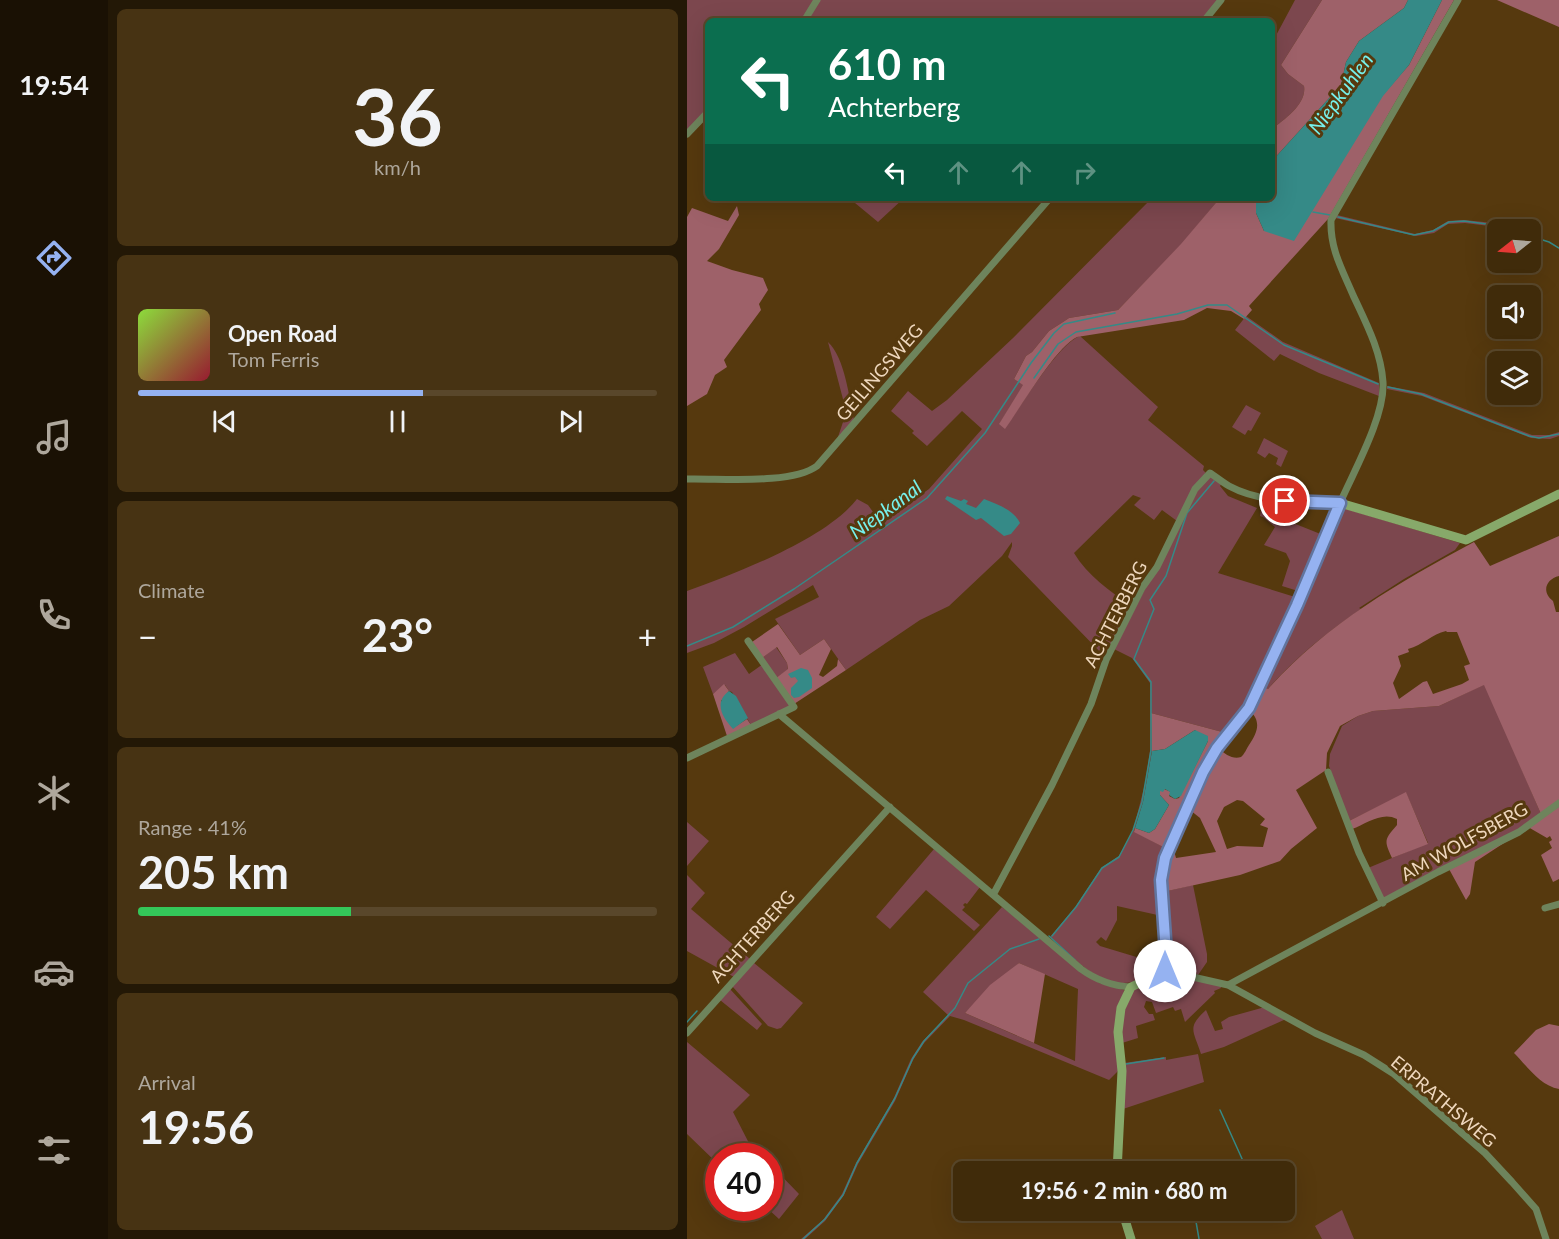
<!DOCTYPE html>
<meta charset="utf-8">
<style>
:root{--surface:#402b0a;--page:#473313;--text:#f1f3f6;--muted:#aea79c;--line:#59472b;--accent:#95b2f1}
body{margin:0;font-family:Lato,sans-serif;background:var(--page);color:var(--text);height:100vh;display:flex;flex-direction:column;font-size:22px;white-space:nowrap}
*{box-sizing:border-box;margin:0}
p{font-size:20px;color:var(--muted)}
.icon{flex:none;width:33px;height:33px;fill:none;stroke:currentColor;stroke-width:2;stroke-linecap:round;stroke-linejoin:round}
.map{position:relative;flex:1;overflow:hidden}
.sheet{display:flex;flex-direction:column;gap:9px;padding:9px;background:#231806;width:579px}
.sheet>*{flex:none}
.top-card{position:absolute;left:18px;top:18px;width:570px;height:183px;border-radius:9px;box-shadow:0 6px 24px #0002,0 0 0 2px var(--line);background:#0b6e4f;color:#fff;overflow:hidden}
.needle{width:39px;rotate:253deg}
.buttons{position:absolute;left:800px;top:219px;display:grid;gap:12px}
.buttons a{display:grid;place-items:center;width:54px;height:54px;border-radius:9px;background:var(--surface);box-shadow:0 6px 24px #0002,0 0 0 2px var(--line);font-size:30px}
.speed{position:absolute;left:18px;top:1143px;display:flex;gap:12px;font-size:30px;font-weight:700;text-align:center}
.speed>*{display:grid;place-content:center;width:78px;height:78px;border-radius:50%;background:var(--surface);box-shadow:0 6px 24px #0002,0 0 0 2px var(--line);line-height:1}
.speed .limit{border:9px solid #d22;background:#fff;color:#111}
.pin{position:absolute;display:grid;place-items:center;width:51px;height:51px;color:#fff;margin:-26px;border:3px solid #fff;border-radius:50%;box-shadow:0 2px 6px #0007}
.me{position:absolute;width:66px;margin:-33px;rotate:0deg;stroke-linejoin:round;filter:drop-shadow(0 0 4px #0008)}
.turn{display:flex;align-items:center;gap:21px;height:126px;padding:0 24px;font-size:27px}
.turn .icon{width:78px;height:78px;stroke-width:2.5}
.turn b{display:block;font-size:42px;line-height:51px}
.lanes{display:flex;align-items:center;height:57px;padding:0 24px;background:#0003;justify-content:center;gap:30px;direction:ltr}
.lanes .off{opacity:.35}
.big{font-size:45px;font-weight:700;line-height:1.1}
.sheet .card{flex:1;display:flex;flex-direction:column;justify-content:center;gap:9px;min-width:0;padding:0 21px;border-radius:9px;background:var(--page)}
.sheet .dial{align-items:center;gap:0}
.dial b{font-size:78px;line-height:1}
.song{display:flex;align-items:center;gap:18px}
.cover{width:72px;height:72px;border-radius:9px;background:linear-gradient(135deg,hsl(90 70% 55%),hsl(350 70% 35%))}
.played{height:6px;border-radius:3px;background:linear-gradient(90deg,var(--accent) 55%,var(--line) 55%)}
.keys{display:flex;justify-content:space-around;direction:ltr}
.heat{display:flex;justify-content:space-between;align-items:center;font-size:33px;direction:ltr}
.charge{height:9px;border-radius:4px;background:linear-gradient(90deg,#34c759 41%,var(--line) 0)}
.trip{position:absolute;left:266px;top:1161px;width:342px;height:60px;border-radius:9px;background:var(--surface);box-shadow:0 6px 24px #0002,0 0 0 2px var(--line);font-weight:700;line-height:60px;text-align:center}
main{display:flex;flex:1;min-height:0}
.menu{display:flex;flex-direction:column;width:108px;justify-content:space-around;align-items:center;background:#1a1104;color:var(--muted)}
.menu .icon{width:42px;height:42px}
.menu .active{color:var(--accent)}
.menu b{font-size:27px;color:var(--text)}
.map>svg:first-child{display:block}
.green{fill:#7c474e;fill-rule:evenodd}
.forest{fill:#9e6169;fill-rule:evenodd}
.water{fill:#358a87}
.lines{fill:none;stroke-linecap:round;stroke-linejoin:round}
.stream{stroke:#358a87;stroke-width:1.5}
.street{stroke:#6e845c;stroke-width:7}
.secondary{stroke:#87a96a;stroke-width:9}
.route-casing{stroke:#61749d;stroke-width:15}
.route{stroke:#95b2f1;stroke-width:10}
.labels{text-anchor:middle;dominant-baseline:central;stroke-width:6;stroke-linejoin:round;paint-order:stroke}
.street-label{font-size:18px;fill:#eed7bd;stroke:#56390e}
.water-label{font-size:20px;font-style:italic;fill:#76f1ec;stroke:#56390e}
</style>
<main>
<nav class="menu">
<b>19:54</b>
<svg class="icon active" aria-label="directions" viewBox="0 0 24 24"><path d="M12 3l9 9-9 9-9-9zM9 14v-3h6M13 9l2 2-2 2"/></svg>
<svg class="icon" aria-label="music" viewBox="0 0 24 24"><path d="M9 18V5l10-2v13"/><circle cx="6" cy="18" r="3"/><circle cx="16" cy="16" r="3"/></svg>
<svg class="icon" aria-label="phone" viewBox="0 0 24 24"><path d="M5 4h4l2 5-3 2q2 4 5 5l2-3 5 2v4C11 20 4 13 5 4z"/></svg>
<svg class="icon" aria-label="climate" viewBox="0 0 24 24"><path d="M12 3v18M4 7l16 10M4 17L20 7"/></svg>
<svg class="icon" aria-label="car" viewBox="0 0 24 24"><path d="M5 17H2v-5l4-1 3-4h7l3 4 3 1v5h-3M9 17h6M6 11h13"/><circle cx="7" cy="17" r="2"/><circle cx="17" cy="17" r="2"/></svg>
<svg class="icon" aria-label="filters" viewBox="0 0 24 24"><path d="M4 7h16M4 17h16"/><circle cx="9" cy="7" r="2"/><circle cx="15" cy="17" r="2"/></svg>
</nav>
<section class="sheet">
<div class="card dial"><b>36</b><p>km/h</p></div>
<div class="card">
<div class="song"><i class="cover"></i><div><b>Open Road</b><p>Tom Ferris</p></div></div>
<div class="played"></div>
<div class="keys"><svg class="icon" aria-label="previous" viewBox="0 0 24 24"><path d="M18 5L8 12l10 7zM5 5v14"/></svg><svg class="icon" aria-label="pause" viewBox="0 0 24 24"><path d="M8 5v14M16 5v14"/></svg><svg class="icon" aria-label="next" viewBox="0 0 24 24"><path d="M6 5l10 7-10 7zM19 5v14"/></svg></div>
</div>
<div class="card"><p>Climate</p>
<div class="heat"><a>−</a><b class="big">23°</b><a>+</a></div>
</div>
<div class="card"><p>Range · 41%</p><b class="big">205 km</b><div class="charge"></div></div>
<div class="card"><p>Arrival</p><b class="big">19:56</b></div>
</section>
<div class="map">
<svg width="872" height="1239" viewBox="0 0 872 1239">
<rect width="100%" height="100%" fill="#56390e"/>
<path class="green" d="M 0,0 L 128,0 L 115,21 L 21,21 L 21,109 L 0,130 Z
M 133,0 L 531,0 L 513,21 L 124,21 L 121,19 Z
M 608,0 L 635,0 L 594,65 L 601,74 L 617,86 C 620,104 598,119 585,129 L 585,43 Z
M 162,198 L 217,198 L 191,222 Z
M 465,198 L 533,198 L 495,244 L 431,310 L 382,318 L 376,322 L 362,331 L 345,352 L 339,356 L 327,379 L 337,385 L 313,423 L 318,428 C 334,406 371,344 393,336 L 471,407 L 461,420 L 517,466 L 516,470 L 519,473 L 490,521 L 475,510 L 467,520 L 447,505 L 454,498 L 446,495 L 387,553 C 400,575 423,591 444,606 L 418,657 L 321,557 L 325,546 L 325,542 L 315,556 L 262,606 L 233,620 L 159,670 L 137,639 L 113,655 L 88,619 L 132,597 L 126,585 L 57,627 L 27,643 L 0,653 L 0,591 C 50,573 139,539 170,499 L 181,505 L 194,523 L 242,489 L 295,429 L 275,411 L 240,446 L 225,433 L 227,431 L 204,411 L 221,391 L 245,411 L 260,400 L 326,338 Z
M 650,215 L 728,234 L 746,230 L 761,221 L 777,220 L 806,223 L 827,229 L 778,223 L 761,224 L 747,233 L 729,236 L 648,218 Z
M 559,316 L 596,342 L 692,383 L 692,396 L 632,373 L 593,354 L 587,361 L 548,330 Z
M 141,342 C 158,358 162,397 167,420 L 150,440 L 158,416 L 157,403 Z
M 700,386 L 737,393 L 845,435 L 862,435 L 872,432 L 872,436 L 863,439 L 844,438 L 735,396 L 700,389 Z
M 559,405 L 574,413 L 564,431 L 561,430 L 558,435 L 545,427 Z
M 577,438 L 601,451 L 594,467 L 589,464 L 591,458 L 582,453 L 578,458 L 570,453 Z
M 524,475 L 535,483 L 533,486 L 541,496 L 570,508 L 531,573 L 608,597 L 563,701 L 539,733 L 464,713 L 465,751 L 456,802 L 447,831 L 480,849 L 471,873 L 469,889 L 474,895 L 475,916 L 430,906 L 430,920 L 419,941 L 414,937 L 409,942 L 413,946 L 476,965 C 430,1006 398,969 363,937 L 389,906 L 414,868 L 432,856 L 446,831 L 458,784 L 463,751 L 463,683 L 445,658 L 427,649 L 511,486 Z
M 656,508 L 773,543 L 768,550 L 717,579 L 672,608 L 674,609 C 639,633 608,658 580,690 L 574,687 Z
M 574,510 L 636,535 L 611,591 L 595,586 L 603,561 L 599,553 L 577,545 L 588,527 L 576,517 L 573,516 Z
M 89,647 L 100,663 L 101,670 L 89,678 L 75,658 Z
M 48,653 L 62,674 L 76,664 L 103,703 L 102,707 L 64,725 L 45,692 L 42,691 L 38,685 L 26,694 L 16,667 Z
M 798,684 L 854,814 L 833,829 L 696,902 L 681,868 L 741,843 L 719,793 L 662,821 L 642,766 L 643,754 L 655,726 L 671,716 L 686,711 L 752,706 Z
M 0,822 L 22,841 L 0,866 Z
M 247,849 L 293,887 L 280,904 L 278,903 L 276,905 L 278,907 L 275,910 L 293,925 L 287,931 L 239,890 L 203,929 L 189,917 Z
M 0,875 L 18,893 L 4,909 L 63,959 L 47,977 L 0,951 Z
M 506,885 L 520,954 L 520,962 L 511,975 L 486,971 L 476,892 Z
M 315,907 L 412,983 L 437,990 L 431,1071 L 422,1080 L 277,1020 L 263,1016 L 237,1043 L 226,1060 L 208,1101 L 171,1164 L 157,1195 L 138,1221 L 118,1239 L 114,1239 L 136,1220 L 155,1194 L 169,1163 L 206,1100 L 224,1059 L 235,1042 L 261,1015 L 236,992 ZM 332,963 L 391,989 L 388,1061 L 278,1013 Z
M 67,963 L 116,1003 L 94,1028 L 90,1029 L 81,1026 L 45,986 Z
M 479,974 L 533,984 L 534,988 L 527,991 L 528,993 L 498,1022 L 494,1009 L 488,1011 L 486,1007 L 469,1013 L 465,1002 L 459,1001 L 457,1007 L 462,1014 L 466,1014 L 468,1020 L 449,1026 L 451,1038 L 435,1043 C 434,1025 434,996 452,986 C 460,981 470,978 479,974 Z
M 43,989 L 75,1024 L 70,1030 L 33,1000 Z
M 578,1007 L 599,1019 L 537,1047 L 514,1054 C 507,1031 499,1028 519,1010 L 528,1031 L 536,1029 L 534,1022 L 542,1017 Z
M 0,1042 L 63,1095 L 46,1112 L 64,1147 L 74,1156 L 32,1156 L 31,1164 L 0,1134 Z
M 511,1054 L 517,1082 L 436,1109 L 437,1063 L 479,1057 L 479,1060 Z
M 83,1164 L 112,1194 L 92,1219 L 80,1208 L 82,1208 Z
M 655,1210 L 667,1239 L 635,1239 L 628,1226 Z"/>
<path class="forest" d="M 635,0 L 721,0 L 717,8 L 672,41 L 659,62 L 654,85 L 585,161 L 585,129 C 598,119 620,104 617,86 L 601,74 L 594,65 Z
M 755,0 L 767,0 L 641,219 L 562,306 L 565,310 L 557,319 L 544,311 L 520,308 L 497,320 L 390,337 C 368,348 334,407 318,429 L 312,424 L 336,385 L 327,379 L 339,356 L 345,352 L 362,331 L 376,322 L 382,318 L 431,310 L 494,244 L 533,198 L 569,198 L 569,213 L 577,231 L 722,65 Z
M 810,0 L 872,0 L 872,27 Z
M 50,206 L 52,215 L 32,249 L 20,261 L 45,270 L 76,278 L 81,290 L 72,304 L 74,310 L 37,360 L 40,367 L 28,375 L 20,394 L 0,406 L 0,217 L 5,208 L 41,221 Z
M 872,536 L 872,576 C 859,579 854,592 866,601 L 869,612 L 872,612 L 872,801 L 854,814 L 797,685 L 752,706 L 686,711 L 671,716 L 653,726 L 640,753 L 639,770 L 609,790 L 630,828 L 604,849 L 593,861 L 553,875 L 476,892 L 481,862 L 486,847 L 489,858 L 529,852 L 513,818 L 503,810 L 518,774 L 532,749 C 538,754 546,760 554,757 C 557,755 560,748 562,745 C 570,733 575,722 563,711 L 574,687 L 581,689 C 638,625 712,582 787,542 L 803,566 ZM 759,631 L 760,632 L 770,632 L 783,664 L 777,666 L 782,680 L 775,684 L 746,694 L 740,681 L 736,682 L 712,699 L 706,683 L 714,666 L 711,656 L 722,652 L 721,649 C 736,645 745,634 759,631 ZM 550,800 L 556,801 L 578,819 L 573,825 L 581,828 L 576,847 L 550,846 L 540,849 L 530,821 L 537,807 Z
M 91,624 L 113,655 L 137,639 L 144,649 L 132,675 L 136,677 L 150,666 L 151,659 L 159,670 L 107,704 L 89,678 L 101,669 L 100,663 L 90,647 L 75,658 L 65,642 Z
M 37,684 L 42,691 L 34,701 L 46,728 L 60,719 L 64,725 L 40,736 L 26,694 Z
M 464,713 L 539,733 L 480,849 L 447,832 L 448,828 L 462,833 L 468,829 L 482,805 L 473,795 L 473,791 L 477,789 L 484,792 L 482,796 L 488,799 L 492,798 L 521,741 L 508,730 L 478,749 L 465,751 Z
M 719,792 L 741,844 L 705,858 C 697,840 697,840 710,825 L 710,819 C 695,811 679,824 665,829 L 662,821 Z
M 872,806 L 872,879 L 866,882 L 854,855 L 865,848 L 862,842 L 865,840 L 863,836 L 860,838 L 841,827 Z
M 820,841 L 788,862 L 783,894 L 779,900 L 762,869 Z
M 332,963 L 358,974 L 347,1043 L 278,1013 L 303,985 Z
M 862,1024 L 872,1026 L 872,1089 C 853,1086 840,1066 827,1053 L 849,1030 Z"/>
<path class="water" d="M 721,0 L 755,0 L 722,65 L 696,96 L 607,241 L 577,231 L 569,213 L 569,198 L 585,198 L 585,161 L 654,85 L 659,62 L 672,41 L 717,8 Z
M 260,496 L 274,501 L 277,499 L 281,501 L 279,504 L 289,508 L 297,499 C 309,504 326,509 333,523 L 324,534 L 317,536 L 294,518 L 289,520 L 258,499 Z
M 114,668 L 121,670 L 125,678 L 125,688 L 112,697 L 107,698 L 104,695 L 104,688 L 111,681 L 108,677 L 104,678 L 101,674 Z
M 42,691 L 49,696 L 61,718 L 46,729 C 36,718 26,703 42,691 Z
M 508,730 L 521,736 L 521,741 L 494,796 L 488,799 L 482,795 L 483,792 L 478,789 L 476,792 L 473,791 L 473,795 L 482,805 L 468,829 L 462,833 L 448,828 L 456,802 L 465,751 L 478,749 Z"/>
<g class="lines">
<path class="stream" d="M 626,212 L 643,215
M 651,217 L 727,235 L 746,231 L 762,222 L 777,221 L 807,225 L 821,230
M 843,236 L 862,242 L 872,248
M 347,378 L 371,344 L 389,332 L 490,314 L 521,305 L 540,305 L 597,345 L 691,384
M 701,387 L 734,394 L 842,436 L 852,438 L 872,434
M 0,646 L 46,627 L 107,589 L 240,498 L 298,433 L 344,363 L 367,333 L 377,324 L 428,313
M 362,936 L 388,960
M 365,936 L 389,907 L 415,868 L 432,857 L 446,830 L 455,802 L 464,750 L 464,682 L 447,659 L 467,609 L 463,600 L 479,576 L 500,513 L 527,481
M 0,1022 L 10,1011
M 439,1064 L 477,1058
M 533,1110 L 561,1172
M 507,1210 L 512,1239
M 116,1239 L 138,1219 L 156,1195 L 170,1163 L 208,1098 L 226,1058 L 237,1041 L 268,1008 L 281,983 L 323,949 L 352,939"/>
<path class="street" d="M 117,21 L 130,0
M 517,21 L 534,0
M 0,134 L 21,112
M 0,479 C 34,478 104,485 130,466 L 363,198
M 92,714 L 394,969 C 409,980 426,986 444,987
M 0,758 L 107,707 L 61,641
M 641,772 L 672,853 L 696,903
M 306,895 L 365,785 L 404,704 L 419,660 L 455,588 L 470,567 L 508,489 L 523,473 C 529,477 535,482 542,486 C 575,504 617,501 653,503 C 667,471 698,416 696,382 C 694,351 679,323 666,295 C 655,269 643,249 644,220 L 771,0
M 858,908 L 872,904
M 479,971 L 541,985 L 628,1033 L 677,1055 L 707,1074 L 798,1153 L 825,1182 L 849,1209 L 859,1239
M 541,985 L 751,872 L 832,832 L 872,803
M 0,1033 L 203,807"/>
<path class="secondary" d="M 430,1172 L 435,1071 L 431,1032 L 434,1008 L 444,987 L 479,971 L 479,953 L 474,880 L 478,858 L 516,772 L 530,749 L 562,708 L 610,605 L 653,503 L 779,540 L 872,494
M 435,1210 L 444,1239"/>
</g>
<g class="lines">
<g class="route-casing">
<path id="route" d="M 478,971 L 479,953 L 474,880 L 478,858 L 516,772 L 530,748 L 562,708 L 610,605 L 653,503 L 598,501"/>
</g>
<use href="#route" class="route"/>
</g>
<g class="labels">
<g class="street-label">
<text transform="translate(192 372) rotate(-49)">GEILINGSWEG</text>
<text transform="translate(428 614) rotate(-63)">ACHTERBERG</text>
<text transform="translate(777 841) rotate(-29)">AM WOLFSBERG</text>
<text transform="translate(65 936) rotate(-48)">ACHTERBERG</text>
<text transform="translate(757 1101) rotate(40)">ERPRATHSWEG</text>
</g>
<g class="water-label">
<text transform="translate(653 93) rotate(-54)">Niepkuhlen</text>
<text transform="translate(198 509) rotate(-36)">Niepkanal</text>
</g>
</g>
</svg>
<div class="buttons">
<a><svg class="needle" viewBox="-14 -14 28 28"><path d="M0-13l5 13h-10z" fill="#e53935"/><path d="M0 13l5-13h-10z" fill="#aea79c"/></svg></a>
<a><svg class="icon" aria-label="sound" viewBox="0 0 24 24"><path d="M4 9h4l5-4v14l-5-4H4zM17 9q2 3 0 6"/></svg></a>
<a><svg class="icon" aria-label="layers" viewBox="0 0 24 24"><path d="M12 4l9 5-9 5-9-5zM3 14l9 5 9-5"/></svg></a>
</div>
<div class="speed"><div class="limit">40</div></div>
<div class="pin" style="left:598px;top:501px;background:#d93025"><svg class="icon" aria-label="arrive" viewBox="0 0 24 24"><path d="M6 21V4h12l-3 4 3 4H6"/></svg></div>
<svg class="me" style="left:478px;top:971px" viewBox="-20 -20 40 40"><circle r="19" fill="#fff"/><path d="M0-13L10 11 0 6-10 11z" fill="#95b2f1"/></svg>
<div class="trip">19:56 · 2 min · 680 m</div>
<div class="top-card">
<div class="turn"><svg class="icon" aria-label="left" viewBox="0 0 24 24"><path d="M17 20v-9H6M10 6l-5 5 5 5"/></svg><div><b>610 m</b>Achterberg</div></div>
<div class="lanes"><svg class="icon" aria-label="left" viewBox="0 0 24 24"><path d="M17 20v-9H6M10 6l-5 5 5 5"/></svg><svg class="icon off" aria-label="ahead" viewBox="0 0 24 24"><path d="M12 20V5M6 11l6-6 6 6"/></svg><svg class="icon off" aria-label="ahead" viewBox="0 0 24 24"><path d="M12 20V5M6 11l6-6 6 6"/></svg><svg class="icon off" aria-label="right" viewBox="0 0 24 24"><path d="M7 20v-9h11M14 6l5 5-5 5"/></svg></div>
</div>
</div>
</main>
